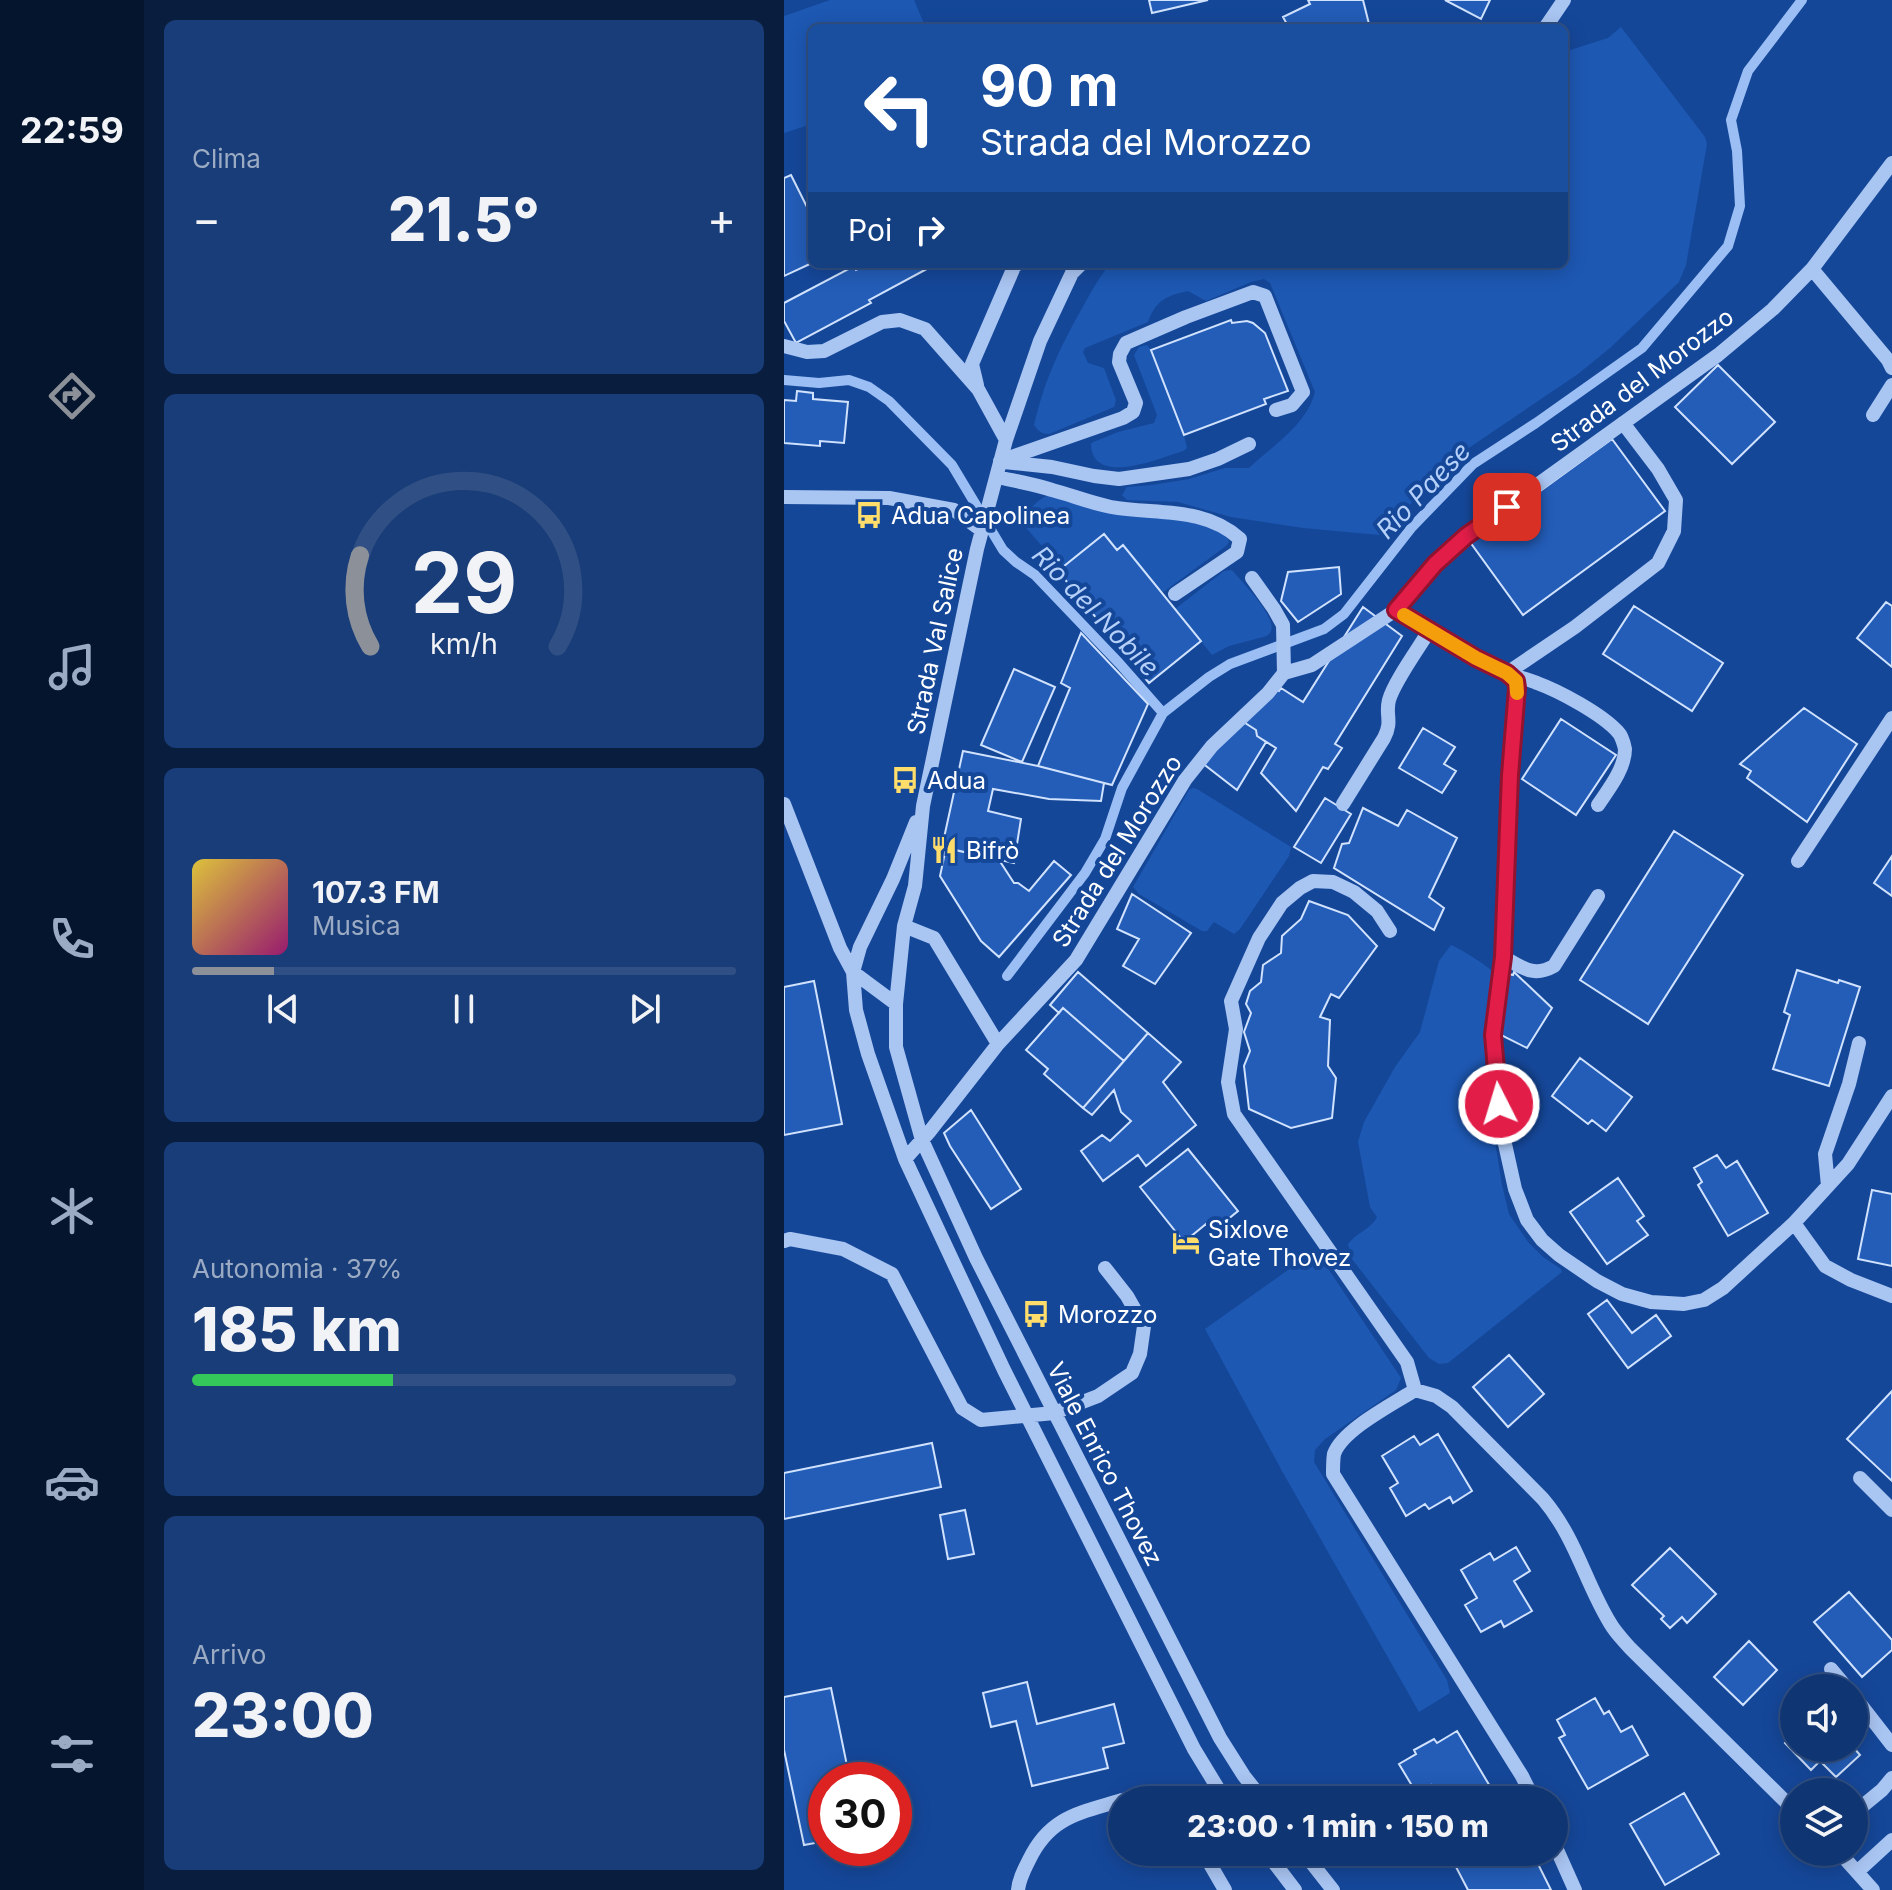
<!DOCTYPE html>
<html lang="it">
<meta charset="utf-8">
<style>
:root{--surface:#103573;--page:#193d78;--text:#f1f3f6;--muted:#9cabc4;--line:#305085;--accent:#8c9099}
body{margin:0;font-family:Inter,sans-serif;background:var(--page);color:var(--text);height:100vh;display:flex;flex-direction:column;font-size:30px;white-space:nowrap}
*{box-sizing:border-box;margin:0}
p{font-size:26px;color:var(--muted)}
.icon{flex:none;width:44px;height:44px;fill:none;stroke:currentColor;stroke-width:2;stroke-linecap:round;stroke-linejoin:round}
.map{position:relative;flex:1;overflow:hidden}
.sheet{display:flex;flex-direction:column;gap:20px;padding:20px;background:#091d3f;width:640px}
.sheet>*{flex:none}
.top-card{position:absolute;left:24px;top:24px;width:760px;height:244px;border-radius:12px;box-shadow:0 4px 20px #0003,0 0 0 2px var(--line);background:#1a4fa0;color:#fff;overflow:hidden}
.buttons{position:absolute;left:996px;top:1674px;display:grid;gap:16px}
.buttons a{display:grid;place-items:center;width:88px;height:88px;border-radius:50%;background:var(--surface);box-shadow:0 4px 20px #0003,0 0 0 2px var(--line);font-size:40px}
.speed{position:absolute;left:24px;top:1762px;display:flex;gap:16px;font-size:40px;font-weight:700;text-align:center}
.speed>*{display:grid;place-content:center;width:104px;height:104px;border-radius:50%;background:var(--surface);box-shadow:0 4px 20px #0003,0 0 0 2px var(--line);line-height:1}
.speed .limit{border:12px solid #d22;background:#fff;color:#111}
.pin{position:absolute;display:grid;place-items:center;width:68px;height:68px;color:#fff;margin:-34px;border-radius:16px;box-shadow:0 4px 12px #0006}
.me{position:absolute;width:88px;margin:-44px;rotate:355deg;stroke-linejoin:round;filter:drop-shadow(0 0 6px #0008)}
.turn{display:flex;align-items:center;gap:28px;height:168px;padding:0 40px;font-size:36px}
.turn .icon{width:104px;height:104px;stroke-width:2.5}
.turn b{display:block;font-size:56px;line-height:68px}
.then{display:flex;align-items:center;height:76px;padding:0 40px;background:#0003;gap:16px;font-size:30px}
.big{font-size:60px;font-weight:800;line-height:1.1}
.sheet .card{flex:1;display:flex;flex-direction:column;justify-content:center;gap:12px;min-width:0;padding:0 28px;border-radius:12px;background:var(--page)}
.sheet .dial{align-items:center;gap:0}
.dial svg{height:208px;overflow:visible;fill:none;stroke:var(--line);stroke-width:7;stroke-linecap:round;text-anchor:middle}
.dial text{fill:var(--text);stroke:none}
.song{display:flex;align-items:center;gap:24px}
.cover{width:96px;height:96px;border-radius:12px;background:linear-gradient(135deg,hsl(50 70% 55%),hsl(320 70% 35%))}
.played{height:8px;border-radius:4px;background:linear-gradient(90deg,var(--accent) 15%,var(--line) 15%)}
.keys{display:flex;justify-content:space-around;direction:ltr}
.heat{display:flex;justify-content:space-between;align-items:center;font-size:44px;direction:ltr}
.charge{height:12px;border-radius:6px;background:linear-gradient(90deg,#34c759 37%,var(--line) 0)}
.trip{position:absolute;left:324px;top:1786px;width:460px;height:80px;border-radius:40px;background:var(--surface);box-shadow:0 4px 20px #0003,0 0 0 2px var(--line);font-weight:800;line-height:80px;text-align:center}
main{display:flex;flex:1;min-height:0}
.dock{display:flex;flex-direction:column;width:144px;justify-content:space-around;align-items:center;background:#06152e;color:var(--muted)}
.dock .icon{width:56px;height:56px}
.dock .on{color:var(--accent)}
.dock b{font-size:36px;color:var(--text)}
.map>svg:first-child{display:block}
.green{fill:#1d58b3}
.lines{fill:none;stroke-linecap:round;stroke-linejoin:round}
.stream{stroke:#9bbff5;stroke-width:10}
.building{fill:#235db8;stroke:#d0e2fd;stroke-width:2}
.minor{stroke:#a9c5f2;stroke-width:14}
.route-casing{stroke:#92132f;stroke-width:20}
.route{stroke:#e11d48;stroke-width:14}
.slow{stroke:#f59e0b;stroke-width:14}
.labels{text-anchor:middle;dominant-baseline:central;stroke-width:8;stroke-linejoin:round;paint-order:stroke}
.street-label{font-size:24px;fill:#fff;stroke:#154799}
.poi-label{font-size:24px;fill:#fff;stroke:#154799;text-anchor:start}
.water-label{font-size:26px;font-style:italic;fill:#b5d0f9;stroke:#154799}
</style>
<main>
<nav class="dock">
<b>22:59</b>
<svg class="icon on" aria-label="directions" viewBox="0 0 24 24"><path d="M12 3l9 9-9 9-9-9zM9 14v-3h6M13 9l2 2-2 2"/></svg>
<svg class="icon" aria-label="music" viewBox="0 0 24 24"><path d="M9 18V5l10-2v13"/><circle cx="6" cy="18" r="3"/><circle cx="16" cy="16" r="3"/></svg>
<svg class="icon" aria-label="phone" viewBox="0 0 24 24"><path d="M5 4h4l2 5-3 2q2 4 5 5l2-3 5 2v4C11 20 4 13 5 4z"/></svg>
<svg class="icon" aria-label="climate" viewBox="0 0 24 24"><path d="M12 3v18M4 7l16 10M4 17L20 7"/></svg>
<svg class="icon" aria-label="car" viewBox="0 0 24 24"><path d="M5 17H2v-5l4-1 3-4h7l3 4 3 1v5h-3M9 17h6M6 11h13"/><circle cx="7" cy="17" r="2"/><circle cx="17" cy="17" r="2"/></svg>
<svg class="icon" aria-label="filters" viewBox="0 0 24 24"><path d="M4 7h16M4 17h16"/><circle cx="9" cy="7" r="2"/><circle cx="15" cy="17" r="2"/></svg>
</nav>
<section class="sheet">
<div class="card"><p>Clima</p>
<div class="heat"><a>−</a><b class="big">21.5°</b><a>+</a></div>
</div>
<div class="card dial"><svg viewBox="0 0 100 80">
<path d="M14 69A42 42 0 1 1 86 69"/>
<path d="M14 69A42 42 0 0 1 10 34" stroke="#8c9099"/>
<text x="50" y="56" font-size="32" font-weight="700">29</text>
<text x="50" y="72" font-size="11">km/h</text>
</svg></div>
<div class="card">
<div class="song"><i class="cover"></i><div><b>107.3 FM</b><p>Musica</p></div></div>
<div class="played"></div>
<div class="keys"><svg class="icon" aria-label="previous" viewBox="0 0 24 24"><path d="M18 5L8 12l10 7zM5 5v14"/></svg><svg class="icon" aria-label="pause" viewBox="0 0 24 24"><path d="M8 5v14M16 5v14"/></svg><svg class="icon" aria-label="next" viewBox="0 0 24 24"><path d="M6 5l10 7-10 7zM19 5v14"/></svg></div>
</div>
<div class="card"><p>Autonomia · 37%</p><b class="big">185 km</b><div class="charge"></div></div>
<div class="card"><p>Arrivo</p><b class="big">23:00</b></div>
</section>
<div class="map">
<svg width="1108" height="1890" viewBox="0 0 1108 1890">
<rect width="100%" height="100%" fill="#154799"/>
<path class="green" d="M 46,0 L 130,0 L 142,28 L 28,28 L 28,124 L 0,133 L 0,16 Z
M 837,27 L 921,137 L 923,144 L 902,265 L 895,282 L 826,348 L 794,374 L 670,458 L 632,497 L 606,531 L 595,535 L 519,528 L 447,517 L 394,502 L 343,500 L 338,495 L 343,487 L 368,485 L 405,479 L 441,468 L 465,468 C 489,445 522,426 531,392 L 486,283 L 480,279 L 467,282 L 422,301 L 404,291 C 382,296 372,300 364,322 L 301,348 L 299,352 L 304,363 L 320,368 L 332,400 L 330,407 L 265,434 C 258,434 254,431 250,425 C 260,383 272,356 292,319 C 303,300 312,281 326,264 L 780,264 L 780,52 L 824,38 Z
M 363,345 L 367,350 L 400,435 L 403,448 L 399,451 C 376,458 307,488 307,443 L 334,432 L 370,423 L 373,415 L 350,355 L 355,347 Z
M 266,495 L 382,516 L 414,524 L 442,534 L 445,542 L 442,546 L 378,593 L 340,546 L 333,550 L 320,534 L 277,568 L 237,522 L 237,517 C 247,510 255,497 266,495 Z
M 448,570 C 457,581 493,617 487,631 C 487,633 484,634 483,636 L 445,646 L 428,655 L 391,609 L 440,571 Z
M 409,788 L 413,789 L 507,847 L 505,856 L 456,929 L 450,934 L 430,922 L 423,931 L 418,931 L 355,894 L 349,887 L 405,790 Z
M 667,945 C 675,948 706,967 711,974 L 702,1067 L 702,1087 L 718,1185 L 725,1214 L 744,1242 L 759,1257 L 777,1269 L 778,1272 L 664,1363 L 655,1364 L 645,1358 L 568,1259 L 564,1244 C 572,1233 587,1229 593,1217 L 586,1207 L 574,1142 L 580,1122 L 611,1067 L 636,1032 L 655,961 Z
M 533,1257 L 543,1267 L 617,1378 L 612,1390 L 541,1439 L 531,1450 L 530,1462 L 663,1680 L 666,1693 L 635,1712 L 498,1471 L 421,1329 L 504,1270 L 519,1260 Z"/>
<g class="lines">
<path class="stream" d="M 0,380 L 35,383 L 65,380 L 85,387 L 105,401 L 168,465 L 219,550 L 232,562 L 251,575 L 335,663 L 379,713
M 223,976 L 301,873 L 321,839 L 338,788 L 379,713 L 425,677 L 446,664 L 540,629 L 560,614 L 628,527 L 689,464 L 752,423 L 858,348 L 944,246 L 956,206 L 953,151 L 947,120 L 964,71 L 1018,0"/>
</g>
<path class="building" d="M 365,0 L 424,0 L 368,13 Z
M 524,0 L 579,0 L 586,28 L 505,28 L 499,17 L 526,4 Z
M 661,0 L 706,0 L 697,19 Z
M 7,175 L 28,217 L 28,263 L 0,276 L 0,178 Z
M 83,264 L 152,264 L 85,300 L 87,303 L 12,343 L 0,321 L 0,303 L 70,266 L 72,270 Z
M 447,320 L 448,323 L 463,321 L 469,323 L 481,333 L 504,391 L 480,399 L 482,404 L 400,435 L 367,350 Z
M 934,365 L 991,422 L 948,464 L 891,407 Z
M 13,391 L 29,393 L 29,399 L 64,402 L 60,443 L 36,441 L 36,446 L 0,443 L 0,400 L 12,401 Z
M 828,439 L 881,511 L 739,615 L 686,542 Z
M 320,534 L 333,550 L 339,545 L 417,641 L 365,683 L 274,571 Z
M 555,567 L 557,594 L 514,622 L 497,601 L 504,572 Z
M 1102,602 L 1108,606 L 1108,667 L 1073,638 Z
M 850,606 L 939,663 L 908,711 L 819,654 Z
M 579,607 L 618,636 L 551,744 L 558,748 L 544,769 L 539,767 L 512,811 L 477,773 L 492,748 L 473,736 L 472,730 L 452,717 L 486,686 L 495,691 L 497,688 L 519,702 Z
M 297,633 L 364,704 L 328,785 L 254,766 L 286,688 L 277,683 Z
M 230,669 L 271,687 L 238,762 L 197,745 Z
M 1020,708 L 1073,744 L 1023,822 L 963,778 L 967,771 L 956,764 Z
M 452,717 L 472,730 L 473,736 L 482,742 L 453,790 L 413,759 Z
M 777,719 L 832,755 L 792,815 L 738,779 Z
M 639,728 L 671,747 L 660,764 L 672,771 L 658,793 L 615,768 Z
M 179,751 L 254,766 L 320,783 L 317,801 L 265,799 L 209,789 L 204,811 L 237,819 L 230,863 L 158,847 Z
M 541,798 L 567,814 L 537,863 L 510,847 Z
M 579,808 L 614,826 L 623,810 L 673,838 L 645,897 L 660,908 L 650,930 L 550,868 L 558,844 L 565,843 Z
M 890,831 L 959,875 L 864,1024 L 796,980 Z
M 162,848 L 215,860 L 230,883 L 234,883 L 245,891 L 270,861 L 287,875 L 215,957 L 197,941 L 156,876 Z
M 1108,856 L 1108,896 L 1090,883 Z
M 348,894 L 407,933 L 371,984 L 339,966 L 355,939 L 333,929 Z
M 525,901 L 564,915 L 593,946 L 555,998 L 547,994 L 536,1017 L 546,1020 L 544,1066 L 552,1078 L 548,1118 L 507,1128 L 465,1109 L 460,1066 L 466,1051 L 460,1032 L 467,1013 L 462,1004 L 466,991 L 477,982 L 479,965 L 497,953 L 498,936 L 517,919 Z
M 1013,970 L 1054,983 L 1055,980 L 1076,987 L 1045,1086 L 989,1069 L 1006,1015 L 1000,1012 Z
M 294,972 L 364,1033 L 340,1061 L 279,1008 L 275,1013 L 266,1005 Z
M 730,972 L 768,1008 L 743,1048 L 711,1032 L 721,1002 L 717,1002 L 721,973 L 729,975 Z
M 30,981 L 58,1124 L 0,1135 L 0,987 Z
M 279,1008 L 340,1061 L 299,1108 L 260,1074 L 264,1069 L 242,1050 Z
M 364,1033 L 397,1062 L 379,1082 L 412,1125 L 362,1166 L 354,1155 L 319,1181 L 297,1151 L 318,1135 L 326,1141 L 347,1121 L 337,1112 L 330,1090 L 308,1115 L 299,1108 Z
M 796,1058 L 848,1097 L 822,1131 L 808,1120 L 804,1124 L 768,1096 Z
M 187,1110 L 237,1189 L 207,1209 L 166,1146 L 160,1133 Z
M 404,1149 L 454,1211 L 428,1232 L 422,1224 L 400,1242 L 356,1187 Z
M 933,1155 L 942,1168 L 953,1161 L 984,1213 L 944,1236 L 914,1185 L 918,1182 L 910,1168 Z
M 834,1178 L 860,1216 L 853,1221 L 864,1235 L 823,1264 L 786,1212 Z
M 1088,1190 L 1108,1194 L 1108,1266 L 1074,1259 Z
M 823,1300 L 848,1333 L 872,1315 L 887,1336 L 844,1368 L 804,1314 Z
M 725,1355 L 760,1394 L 724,1427 L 689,1387 Z
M 1108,1391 L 1108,1481 L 1063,1439 Z
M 654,1434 L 688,1491 L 669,1503 L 666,1497 L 645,1509 L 641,1504 L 622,1516 L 606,1488 L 614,1483 L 598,1456 L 630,1436 L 636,1445 Z
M 148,1443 L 157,1487 L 0,1519 L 0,1473 Z
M 181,1510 L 190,1554 L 164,1559 L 156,1515 Z
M 732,1547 L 746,1571 L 730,1581 L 748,1611 L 720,1627 L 717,1621 L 697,1632 L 681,1605 L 693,1598 L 677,1570 L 706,1553 L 710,1560 Z
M 886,1548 L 932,1594 L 903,1623 L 898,1617 L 886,1628 L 877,1619 L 880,1616 L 848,1585 Z
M 1065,1592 L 1108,1640 L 1108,1650 L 1078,1677 L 1030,1622 Z
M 965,1641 L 993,1670 L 959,1705 L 930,1677 Z
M 243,1682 L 253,1724 L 330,1704 L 340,1743 L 319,1748 L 324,1768 L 248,1786 L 232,1721 L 207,1727 L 199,1693 Z
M 47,1688 L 66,1780 L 42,1780 L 42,1841 L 20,1845 L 0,1750 L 0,1697 Z
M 811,1698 L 820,1714 L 825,1711 L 837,1732 L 848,1726 L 864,1755 L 804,1789 L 775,1738 L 781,1735 L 773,1720 Z
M 673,1731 L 707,1788 L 686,1800 L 675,1800 L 667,1788 L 653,1796 L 647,1785 L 633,1794 L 615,1764 L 632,1754 L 630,1750 L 650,1739 L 653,1743 Z
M 1010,1735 L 1010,1748 L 1070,1748 L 1076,1755 L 1052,1777 L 1036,1761 L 1027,1770 L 1001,1743 Z
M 900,1793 L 935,1854 L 881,1885 L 846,1824 Z
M 692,1852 L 748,1852 L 767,1890 L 684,1890 L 672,1867 L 689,1858 L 688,1854 Z"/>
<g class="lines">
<path class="minor" d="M 761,28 L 780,0
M 297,264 L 288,273 L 256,341 L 222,440 L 193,549 L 139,806 L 131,886 L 120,926 L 112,1004 L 112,1047 L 138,1140 L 192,1258 L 436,1738 L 460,1776 L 479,1800
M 1028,269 L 1104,360 L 1108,368
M 0,346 L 23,352 L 40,351 L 98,322 L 116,320 L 141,329 L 194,389 L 222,440
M 193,385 L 188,364 L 230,267 L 233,264
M 1089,415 L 1108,385
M 216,461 L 339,418 L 349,412 L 352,403 L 335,362 L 336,354 L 342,343 L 402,317 L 469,292 L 481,296 L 519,392 L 508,405 L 492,410
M 220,462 L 268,467 L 310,476 L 335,479 L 405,469 L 434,459 L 465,444
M 213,477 C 231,481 250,484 268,490 C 287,495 307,503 327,507 C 371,515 420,506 456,539 L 453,552 L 391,594
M 0,497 L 105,498 L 170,510 L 197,530
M 468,578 L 490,609 L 499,625 L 500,673
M 612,610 L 651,564 L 682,536 L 934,355 L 989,309 L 1028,269 L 1108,163
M 723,673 L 791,627 L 874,563 L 890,531 L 892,500 L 874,469 L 839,423
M 723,673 C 733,677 744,679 753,683 C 775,691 818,714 834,732 C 837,735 840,744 841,749 C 841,769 824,790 814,805
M 0,804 L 56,948 L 69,972 L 112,1004
M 559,804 L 600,738 C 609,721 601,715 605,700 C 610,682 634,649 645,631
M 132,822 L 109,879 L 76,947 L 69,972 L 72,1010 L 84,1054 L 121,1159 L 172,1268 L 220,1370 L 410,1749 L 441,1800
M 1014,861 L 1108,718
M 120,926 L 150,938 L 214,1044
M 606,931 L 593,911 L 570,892 L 549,882 L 529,881 L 516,888 L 498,903 L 475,938 L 447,1001 L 452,1029 L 444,1082 L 450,1114 L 623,1362 L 631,1390
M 719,957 C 738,967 749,978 770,966 L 814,896
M 121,1159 L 146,1131 L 214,1044 L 292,960 L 401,780 L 428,746 L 484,693 L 500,673 L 528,665 L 612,610 L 692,658 L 723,673 L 732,681 L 733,688 L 726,775 L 719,957 L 709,1035 L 717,1126 L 731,1189 L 743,1220 L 758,1240 L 775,1255 L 813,1281 L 838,1294 L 867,1302 L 900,1304 L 920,1300 L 939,1288 L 1010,1223 L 1064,1164 L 1108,1096
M 1044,1186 L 1041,1154 L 1065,1084 L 1075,1043
M 1010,1223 L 1041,1266 L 1067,1280 L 1108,1296
M 0,1241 L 6,1239 L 59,1249 L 108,1274 L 178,1408 L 197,1420 L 270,1413 L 314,1396 L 348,1373 L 356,1354 L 360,1326 L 343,1296 L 321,1268
M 1076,1478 L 1108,1510
M 1047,1669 L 1063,1688
M 1070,1696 L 1108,1745
M 339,1800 C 356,1795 365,1793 382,1800
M 750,1800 L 738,1776 L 549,1474 C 549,1468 549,1460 550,1454 C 558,1430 609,1404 631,1390 L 652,1396 L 668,1407 L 759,1499 C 792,1538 801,1582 826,1623 C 831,1632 839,1640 846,1648 L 1010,1810
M 1070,1813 L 1098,1790 L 1108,1778
M 770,1843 L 791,1890
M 419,1852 L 441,1890
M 482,1852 L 511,1890
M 519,1852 L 549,1890
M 1055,1852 L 1089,1890
M 1073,1872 L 1108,1840
M 234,1890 C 235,1879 240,1870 245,1860 C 266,1816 296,1813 338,1800"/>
</g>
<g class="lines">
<g class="route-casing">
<path id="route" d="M 715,1104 L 709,1035 L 719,957 L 726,775 L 733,688 L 732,681 L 723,673 L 692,658 L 612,610 L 651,564 L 682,536 L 723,507"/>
</g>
<use href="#route" class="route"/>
<path class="slow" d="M 620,615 L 692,658 L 723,673 L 732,681 L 733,693"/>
</g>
<defs>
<g id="bus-bare" transform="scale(2.16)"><path d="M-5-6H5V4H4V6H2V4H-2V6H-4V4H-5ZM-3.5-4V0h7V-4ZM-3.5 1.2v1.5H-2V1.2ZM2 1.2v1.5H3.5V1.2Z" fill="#ffdd6a" stroke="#154799" stroke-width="2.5" paint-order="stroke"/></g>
<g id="restaurant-bare" transform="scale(2.16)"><path d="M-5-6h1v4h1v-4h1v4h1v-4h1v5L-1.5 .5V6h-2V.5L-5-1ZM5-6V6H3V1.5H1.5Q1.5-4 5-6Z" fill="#ffdd6a" stroke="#154799" stroke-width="2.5" paint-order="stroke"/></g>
<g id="hotel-bare" transform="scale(2.16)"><path d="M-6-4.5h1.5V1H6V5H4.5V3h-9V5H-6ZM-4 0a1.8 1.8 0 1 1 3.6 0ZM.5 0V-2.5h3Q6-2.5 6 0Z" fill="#ffdd6a" stroke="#154799" stroke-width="2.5" paint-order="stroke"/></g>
</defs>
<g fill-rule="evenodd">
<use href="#bus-bare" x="85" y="515"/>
<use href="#bus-bare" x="121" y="780"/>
<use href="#restaurant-bare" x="160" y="850"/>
<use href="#hotel-bare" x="402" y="1243"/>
<use href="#bus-bare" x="252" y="1314"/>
</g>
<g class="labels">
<g class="street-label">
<text transform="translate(858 380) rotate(-37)">Strada del Morozzo</text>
<text transform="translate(151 641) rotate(-78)">Strada Val Salice</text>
<text transform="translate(333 851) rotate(-58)">Strada del Morozzo</text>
<text transform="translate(321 1464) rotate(63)">Viale Enrico Thovez</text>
</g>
<g class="poi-label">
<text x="107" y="515">Adua Capolinea</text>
<text x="143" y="780">Adua</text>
<text x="182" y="850">Bifrò</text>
<text x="424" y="1229">Sixlove<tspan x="424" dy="28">Gate Thovez</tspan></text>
<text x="274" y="1314">Morozzo</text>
</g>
<g class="water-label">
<text transform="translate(639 490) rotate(-46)">Rio Paese</text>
<text transform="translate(312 611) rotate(46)">Rio del Nobile</text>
</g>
</g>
</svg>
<div class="buttons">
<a><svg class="icon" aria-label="sound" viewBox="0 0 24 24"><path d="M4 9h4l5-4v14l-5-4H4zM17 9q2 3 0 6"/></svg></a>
<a><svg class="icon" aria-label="layers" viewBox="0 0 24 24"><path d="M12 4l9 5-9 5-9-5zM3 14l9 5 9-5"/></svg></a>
</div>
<div class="speed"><div class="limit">30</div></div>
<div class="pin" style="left:723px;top:507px;background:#d93025"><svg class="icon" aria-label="arrive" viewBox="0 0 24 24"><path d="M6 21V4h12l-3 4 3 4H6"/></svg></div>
<svg class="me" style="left:715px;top:1104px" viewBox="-20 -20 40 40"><circle r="17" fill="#e11d48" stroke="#fff" stroke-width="3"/><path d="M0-11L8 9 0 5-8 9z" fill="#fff"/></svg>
<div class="trip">23:00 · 1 min · 150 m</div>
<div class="top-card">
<div class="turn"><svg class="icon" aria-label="left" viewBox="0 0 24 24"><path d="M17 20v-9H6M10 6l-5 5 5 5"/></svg><div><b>90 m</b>Strada del Morozzo</div></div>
<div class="then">Poi<svg class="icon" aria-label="right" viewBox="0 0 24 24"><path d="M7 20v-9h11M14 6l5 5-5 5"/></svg></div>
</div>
</div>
</main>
